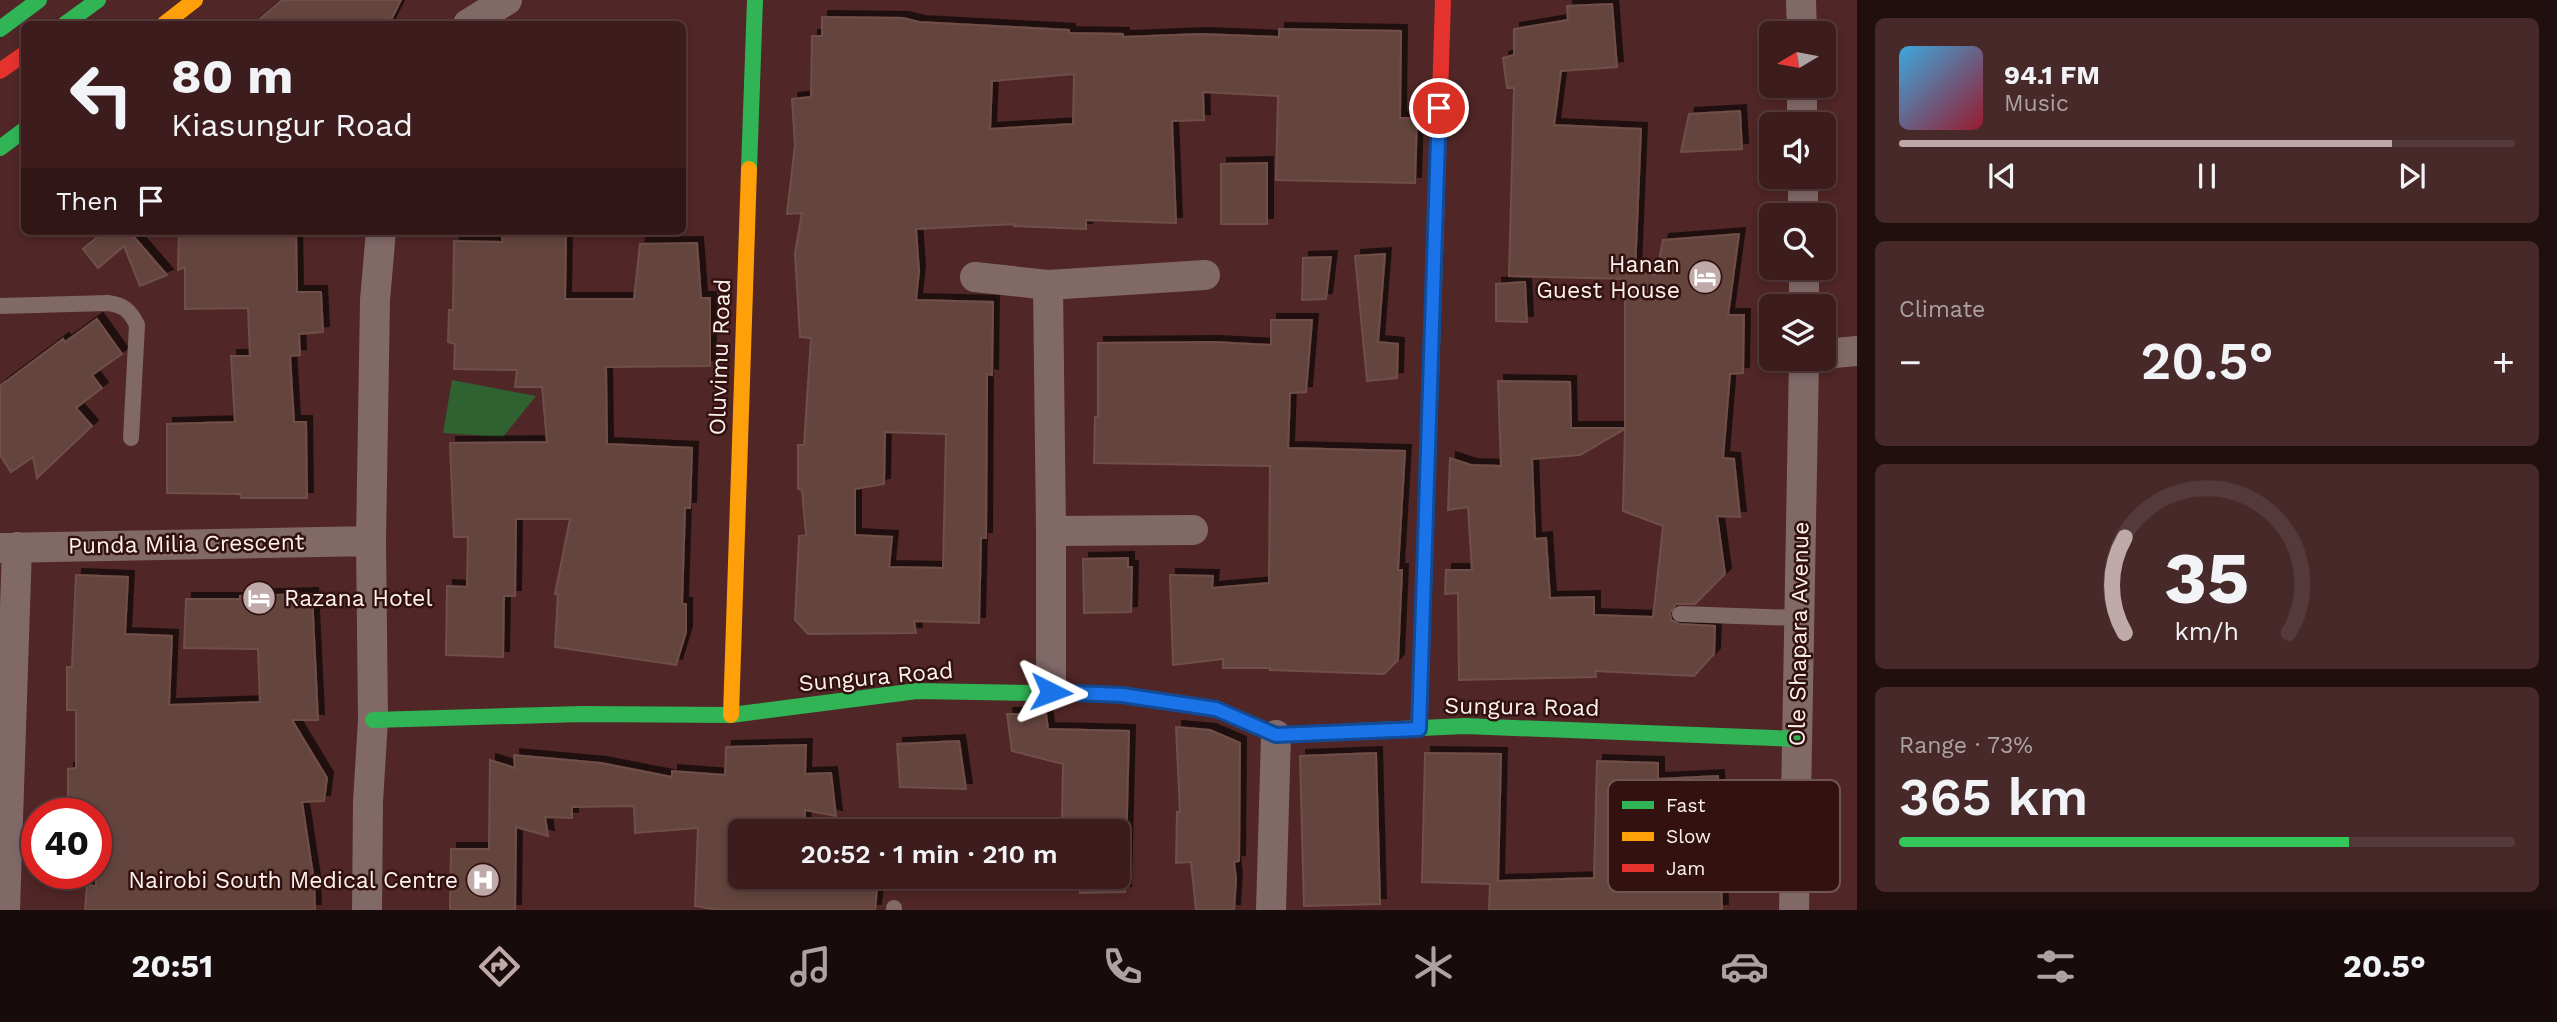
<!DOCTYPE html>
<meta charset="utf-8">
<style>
:root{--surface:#3c1c1c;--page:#472929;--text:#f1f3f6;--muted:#aca1a3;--line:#553a3b;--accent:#bfaaa9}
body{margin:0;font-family:"Work Sans",sans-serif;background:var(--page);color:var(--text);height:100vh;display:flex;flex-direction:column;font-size:26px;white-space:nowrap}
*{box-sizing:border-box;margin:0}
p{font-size:23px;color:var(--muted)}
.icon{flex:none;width:38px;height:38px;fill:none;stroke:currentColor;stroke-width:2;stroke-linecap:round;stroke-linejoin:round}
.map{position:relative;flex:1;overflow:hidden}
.side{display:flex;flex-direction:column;gap:18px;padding:18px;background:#210f0f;width:700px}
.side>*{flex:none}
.hud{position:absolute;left:21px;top:21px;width:665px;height:214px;border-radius:10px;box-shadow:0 4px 10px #0003,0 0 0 2px var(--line);background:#3c1c1c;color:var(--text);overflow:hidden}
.needle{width:46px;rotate:260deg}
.buttons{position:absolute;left:1759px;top:21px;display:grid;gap:14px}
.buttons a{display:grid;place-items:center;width:77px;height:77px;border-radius:10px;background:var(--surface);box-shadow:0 4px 10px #0003,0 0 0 2px var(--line);font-size:35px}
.speed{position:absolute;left:21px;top:798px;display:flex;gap:14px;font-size:35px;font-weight:700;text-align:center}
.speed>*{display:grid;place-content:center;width:91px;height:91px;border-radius:50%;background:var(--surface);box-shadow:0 4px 10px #0003,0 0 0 2px var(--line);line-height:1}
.speed .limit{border:10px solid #d22;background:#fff;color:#111}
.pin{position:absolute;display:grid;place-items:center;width:60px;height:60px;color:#fff;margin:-30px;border:4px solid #fff;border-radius:50%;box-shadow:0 2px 7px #0007}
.me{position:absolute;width:77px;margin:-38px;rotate:93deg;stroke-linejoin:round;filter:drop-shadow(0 0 5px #0008)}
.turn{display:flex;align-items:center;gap:24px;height:147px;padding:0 35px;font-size:32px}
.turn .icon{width:91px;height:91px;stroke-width:2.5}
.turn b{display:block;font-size:49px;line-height:60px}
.then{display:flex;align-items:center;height:66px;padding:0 35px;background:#0003;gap:14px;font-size:26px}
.big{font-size:52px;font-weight:600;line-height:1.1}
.side .widget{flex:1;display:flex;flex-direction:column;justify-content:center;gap:10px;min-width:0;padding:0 24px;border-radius:10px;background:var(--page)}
.side .dial{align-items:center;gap:0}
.dial svg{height:182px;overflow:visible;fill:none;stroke:var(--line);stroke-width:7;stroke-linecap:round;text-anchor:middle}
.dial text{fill:var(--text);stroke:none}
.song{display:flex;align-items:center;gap:21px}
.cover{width:84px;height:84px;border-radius:10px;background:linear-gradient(135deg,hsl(200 70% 55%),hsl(350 70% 35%))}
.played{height:7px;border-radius:4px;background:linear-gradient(90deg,var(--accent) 80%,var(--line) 80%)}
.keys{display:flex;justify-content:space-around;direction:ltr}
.heat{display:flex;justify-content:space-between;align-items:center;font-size:38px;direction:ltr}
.charge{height:10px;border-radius:5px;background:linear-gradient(90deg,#34c759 73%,var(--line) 0)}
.trip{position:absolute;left:728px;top:819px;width:402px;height:70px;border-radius:10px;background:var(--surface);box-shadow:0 4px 10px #0003,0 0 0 2px var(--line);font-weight:600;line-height:70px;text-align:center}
.dock{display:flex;height:112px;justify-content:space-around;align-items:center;background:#180b0b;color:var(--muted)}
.dock .icon{width:49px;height:49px}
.dock .on{color:var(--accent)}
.dock b{font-size:32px;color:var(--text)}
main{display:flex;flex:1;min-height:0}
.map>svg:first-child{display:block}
.green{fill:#306130}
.building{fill:#63453d;stroke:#704f48;stroke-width:2;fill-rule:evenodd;filter:url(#shadow)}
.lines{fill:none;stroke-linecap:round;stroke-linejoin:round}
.lane{stroke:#816968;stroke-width:16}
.street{stroke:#816968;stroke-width:30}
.fast{stroke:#30b455;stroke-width:16}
.slow{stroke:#ff9f0a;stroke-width:16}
.jam{stroke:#e5322d;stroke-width:16}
.route-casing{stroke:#114b97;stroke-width:18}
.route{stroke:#1a73e8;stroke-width:12}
.labels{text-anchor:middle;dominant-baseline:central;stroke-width:5;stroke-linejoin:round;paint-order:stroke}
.poi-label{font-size:23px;fill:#fbf1f0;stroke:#32110f;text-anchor:end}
.street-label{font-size:23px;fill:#fbf1f0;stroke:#32110f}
.key{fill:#32110f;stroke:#6e5452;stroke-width:2}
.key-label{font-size:19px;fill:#fbf1f0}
</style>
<main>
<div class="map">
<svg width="1857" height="910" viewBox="0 0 1857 910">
<defs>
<filter id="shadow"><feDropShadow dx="6" dy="-6" stdDeviation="0" flood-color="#0009"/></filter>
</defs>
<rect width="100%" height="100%" fill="#502626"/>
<path class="green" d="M 452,380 L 536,396 L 503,437 L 443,433 Z"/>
<path class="building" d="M 282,0 L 401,0 L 389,24 L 254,24 Z
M 1612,4 L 1617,67 L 1561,71 L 1554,125 L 1641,129 L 1635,272 L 1656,275 L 1663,240 L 1739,234 L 1728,315 L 1744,315 L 1743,373 L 1730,374 L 1723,458 L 1734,459 L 1740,517 L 1717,516 L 1725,574 L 1695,604 L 1676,604 L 1670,613 L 1671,620 L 1679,624 L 1715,626 L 1714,654 L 1694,676 L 1595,671 L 1596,677 L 1459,680 L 1458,593 L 1445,594 L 1446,570 L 1472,570 L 1468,507 L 1448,510 L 1450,458 L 1471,465 L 1501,466 L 1498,381 L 1570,382 L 1571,428 L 1625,428 L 1625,279 L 1509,276 L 1514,88 L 1507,88 L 1503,58 L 1514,55 L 1514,29 L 1568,20 L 1567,6 ZM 1625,429 L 1623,511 L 1663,526 L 1653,617 L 1594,615 L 1594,597 L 1550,598 L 1546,538 L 1535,539 L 1532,459 L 1580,455 Z
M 822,17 L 903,18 L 919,22 L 1069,30 L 1069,33 L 1123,34 L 1123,37 L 1201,34 L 1279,37 L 1279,29 L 1401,31 L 1400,118 L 1417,118 L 1415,183 L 1276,180 L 1278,96 L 1203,92 L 1204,120 L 1172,121 L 1176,223 L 1086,220 L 1086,229 L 1014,226 L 1014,224 L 916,229 L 919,271 L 916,300 L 993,302 L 992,375 L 987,374 L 986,538 L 981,538 L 979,623 L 914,621 L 916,633 L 808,634 L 795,620 L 799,536 L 806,535 L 802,490 L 798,489 L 798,445 L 804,445 L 811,338 L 800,337 L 795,253 L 802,213 L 787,214 L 795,145 L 792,99 L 811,97 L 812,36 L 822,36 ZM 1074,74 L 1073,124 L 990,129 L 992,81 ZM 885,432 L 946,434 L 943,568 L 889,567 L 892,537 L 855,535 L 855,489 L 884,484 Z
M 1740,111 L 1742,149 L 1681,152 L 1689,114 Z
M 1267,163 L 1267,224 L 1221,224 L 1221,164 Z
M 104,231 L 141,231 L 134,237 L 167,275 L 140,286 L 124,246 L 98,268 L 83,249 Z
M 179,231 L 296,231 L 297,292 L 321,292 L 323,332 L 299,334 L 300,355 L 290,356 L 294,422 L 306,422 L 307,498 L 241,498 L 240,494 L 167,493 L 167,424 L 235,422 L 231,356 L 250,356 L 248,308 L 185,309 L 185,267 L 178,270 Z
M 503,231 L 560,231 L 560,233 L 566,233 L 565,299 L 634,299 L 640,244 L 697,243 L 701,298 L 710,298 L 710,366 L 606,367 L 607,444 L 692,448 L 690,508 L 685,508 L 682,604 L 686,604 L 686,632 L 676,665 L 555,647 L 558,594 L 555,594 L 570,519 L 516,519 L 515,596 L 504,596 L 503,657 L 446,655 L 447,586 L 467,587 L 468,537 L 454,537 L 450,443 L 547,442 L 542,387 L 515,387 L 517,370 L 454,369 L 455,344 L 448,342 L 449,310 L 453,310 L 454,241 L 502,242 Z
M 1385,254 L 1378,342 L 1398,344 L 1397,378 L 1367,381 L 1355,256 Z
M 1331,257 L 1326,299 L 1302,300 L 1303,258 Z
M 1525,282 L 1527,322 L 1496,321 L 1496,284 Z
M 97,319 L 122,354 L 92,375 L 102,388 L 76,408 L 92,426 L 37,478 L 33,457 L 11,472 L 0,455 L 0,386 L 63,339 L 65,342 Z
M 1271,320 L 1312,320 L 1306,392 L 1290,393 L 1288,448 L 1405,451 L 1398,570 L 1402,570 L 1398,660 L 1384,674 L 1270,670 L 1270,668 L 1223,668 L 1223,659 L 1173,665 L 1170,575 L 1213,576 L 1212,588 L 1269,583 L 1270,466 L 1094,463 L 1095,417 L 1098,417 L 1098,343 L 1213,342 L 1271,345 Z
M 1128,558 L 1128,567 L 1132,567 L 1131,612 L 1084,613 L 1083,559 Z
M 76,575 L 128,577 L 125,634 L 172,636 L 169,705 L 260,702 L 258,649 L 184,648 L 186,599 L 240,599 L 240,596 L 312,594 L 318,720 L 292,720 L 327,778 L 324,801 L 302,802 L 314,881 L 315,910 L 85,910 L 87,885 L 96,886 L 96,814 L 65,814 L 68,796 L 68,769 L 76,768 L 76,710 L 67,710 L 67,667 L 72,667 Z
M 1007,714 L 1046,714 L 1048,729 L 1129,731 L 1125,892 L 1080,893 L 1081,877 L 1118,877 L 1118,831 L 1082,831 L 1082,824 L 1062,823 L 1063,764 L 1012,751 Z
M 1176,727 L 1210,730 L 1240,743 L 1239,861 L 1234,862 L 1236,879 L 1234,910 L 1196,910 L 1191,862 L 1176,863 L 1177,812 L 1180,812 Z
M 959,741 L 966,789 L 900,787 L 897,744 Z
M 806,745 L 805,774 L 831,773 L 836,816 L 805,810 L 804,831 L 740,831 L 740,877 L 878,878 L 875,910 L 718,910 L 695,906 L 698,828 L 635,833 L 634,806 L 572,807 L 572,818 L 545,817 L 548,836 L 516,827 L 515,910 L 450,910 L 451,849 L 489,849 L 490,760 L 515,768 L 514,755 L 601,763 L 672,777 L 672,771 L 725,775 L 726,747 Z
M 1376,753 L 1380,904 L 1304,906 L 1300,756 Z
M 1425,753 L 1501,754 L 1498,881 L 1594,878 L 1597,761 L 1658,763 L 1658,779 L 1718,776 L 1722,910 L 1489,910 L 1490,884 L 1422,882 Z"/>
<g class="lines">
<path class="lane" d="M 0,306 L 108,303 C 123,305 130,310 137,325 L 131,438
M 1680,614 L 1798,618
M 894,910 L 894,908"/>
<path class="street" d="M 1801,0 L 1802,33
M 468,24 L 507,0
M 1802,86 L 1802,124
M 1803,177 L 1803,215
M 1804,268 L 1804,306
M 975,277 L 1048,285
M 1824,354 L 1857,351
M 1051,531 L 1048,285 L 1205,275
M 0,548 L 371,541
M 1051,692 L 1051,531 L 1193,530
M 5,910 L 17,547
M 367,910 L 368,802 L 373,720 L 371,541 L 375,300 L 381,231
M 1271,910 L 1276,735
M 1794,910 L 1804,359"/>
<path class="fast" d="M 65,24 L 98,0
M 0,29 L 39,0
M 0,148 L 24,130
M 749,169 L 755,0
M 373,720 L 582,714 L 731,715 L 917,691 L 1093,694
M 1419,729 L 1435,256
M 1356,731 L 1465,726 L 1797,739"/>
<path class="slow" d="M 164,24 L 195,0
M 731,715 L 749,169"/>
<path class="jam" d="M 0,71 L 24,54
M 1435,256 L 1443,0
M 1093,694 L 1122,695 L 1216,709 L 1276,735 L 1356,731"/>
</g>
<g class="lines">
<g class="route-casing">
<path id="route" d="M 1051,692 L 1122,695 L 1216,709 L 1276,735 L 1419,729 L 1439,108"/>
</g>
<use href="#route" class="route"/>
</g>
<defs>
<g id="hotel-disc" transform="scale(1.75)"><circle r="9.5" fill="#bfaaa9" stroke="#32110f"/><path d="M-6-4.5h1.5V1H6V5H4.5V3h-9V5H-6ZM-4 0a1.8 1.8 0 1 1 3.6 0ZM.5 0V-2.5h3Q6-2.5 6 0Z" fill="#fff"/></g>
<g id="hospital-disc" transform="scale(1.75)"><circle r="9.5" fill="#bfaaa9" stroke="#32110f"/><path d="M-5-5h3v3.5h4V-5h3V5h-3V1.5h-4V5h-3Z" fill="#fff"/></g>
</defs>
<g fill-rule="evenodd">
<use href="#hotel-disc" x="1705" y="277"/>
<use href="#hotel-disc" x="259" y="598"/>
<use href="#hospital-disc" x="483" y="880"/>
</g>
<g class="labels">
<g class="poi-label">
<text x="1680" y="264">Hanan<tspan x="1680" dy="26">Guest House</tspan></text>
<text x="284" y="598" text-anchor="start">Razana Hotel</text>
<text x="458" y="880">Nairobi South Medical Centre</text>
</g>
<g class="street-label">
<text transform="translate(720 357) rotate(-88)">Oluvimu Road</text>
<text transform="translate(186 544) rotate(-1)">Punda Milia Crescent</text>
<text transform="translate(1799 634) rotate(-89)">Ole Shapara Avenue</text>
<text transform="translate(876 677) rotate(-5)">Sungura Road</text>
<text transform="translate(1522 707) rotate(1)">Sungura Road</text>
</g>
</g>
<rect x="1608" y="780" width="232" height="112" rx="10" class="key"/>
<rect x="1622" y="801" width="32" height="8" fill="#30b455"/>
<rect x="1622" y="832" width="32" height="9" fill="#ff9f0a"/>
<rect x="1622" y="864" width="32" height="8" fill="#e5322d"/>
<g class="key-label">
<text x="1666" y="812">Fast</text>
<text x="1666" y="843">Slow</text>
<text x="1666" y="875">Jam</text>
</g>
</svg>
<div class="buttons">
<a><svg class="needle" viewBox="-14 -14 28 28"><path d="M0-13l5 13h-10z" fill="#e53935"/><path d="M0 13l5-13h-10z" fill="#aca1a3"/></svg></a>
<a><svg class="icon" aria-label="sound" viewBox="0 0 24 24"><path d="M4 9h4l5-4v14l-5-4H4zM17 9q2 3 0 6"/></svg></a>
<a><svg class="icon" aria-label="search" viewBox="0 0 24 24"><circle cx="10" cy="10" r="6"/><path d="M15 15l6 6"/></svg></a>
<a><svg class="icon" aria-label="layers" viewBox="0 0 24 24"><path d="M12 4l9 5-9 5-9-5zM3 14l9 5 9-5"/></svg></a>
</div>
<div class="speed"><div class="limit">40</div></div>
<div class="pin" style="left:1439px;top:108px;background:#d93025"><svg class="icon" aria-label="arrive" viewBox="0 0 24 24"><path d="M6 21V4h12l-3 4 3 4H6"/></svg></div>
<svg class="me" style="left:1051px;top:692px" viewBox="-20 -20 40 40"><path d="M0-17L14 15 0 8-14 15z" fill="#1a73e8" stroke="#fff" stroke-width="4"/></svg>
<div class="trip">20:52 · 1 min · 210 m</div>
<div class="hud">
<div class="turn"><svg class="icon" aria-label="left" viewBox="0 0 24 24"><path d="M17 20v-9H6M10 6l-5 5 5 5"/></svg><div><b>80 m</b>Kiasungur Road</div></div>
<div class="then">Then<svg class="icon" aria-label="arrive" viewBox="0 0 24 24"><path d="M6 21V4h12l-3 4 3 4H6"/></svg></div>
</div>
</div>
<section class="side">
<div class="widget">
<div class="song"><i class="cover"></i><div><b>94.1 FM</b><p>Music</p></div></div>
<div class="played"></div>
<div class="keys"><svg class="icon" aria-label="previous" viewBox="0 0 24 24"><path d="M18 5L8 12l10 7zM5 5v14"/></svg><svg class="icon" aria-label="pause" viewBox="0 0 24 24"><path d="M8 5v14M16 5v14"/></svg><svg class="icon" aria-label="next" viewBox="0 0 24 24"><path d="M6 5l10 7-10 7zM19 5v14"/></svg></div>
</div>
<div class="widget"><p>Climate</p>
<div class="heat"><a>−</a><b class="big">20.5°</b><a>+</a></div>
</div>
<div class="widget dial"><svg viewBox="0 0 100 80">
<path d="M14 69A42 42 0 1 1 86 69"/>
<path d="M14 69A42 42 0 0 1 14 27" stroke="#bfaaa9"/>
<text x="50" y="56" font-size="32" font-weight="700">35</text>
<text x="50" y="72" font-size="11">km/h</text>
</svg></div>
<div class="widget"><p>Range · 73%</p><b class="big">365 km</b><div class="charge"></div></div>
</section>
</main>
<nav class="dock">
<b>20:51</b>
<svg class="icon on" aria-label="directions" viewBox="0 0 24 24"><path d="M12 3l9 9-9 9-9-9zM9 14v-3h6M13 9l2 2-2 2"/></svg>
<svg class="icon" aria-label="music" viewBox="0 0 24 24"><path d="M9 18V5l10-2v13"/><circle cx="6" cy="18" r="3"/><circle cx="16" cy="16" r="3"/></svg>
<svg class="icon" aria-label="phone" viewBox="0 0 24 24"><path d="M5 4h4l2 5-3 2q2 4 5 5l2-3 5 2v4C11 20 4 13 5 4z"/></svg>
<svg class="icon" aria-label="climate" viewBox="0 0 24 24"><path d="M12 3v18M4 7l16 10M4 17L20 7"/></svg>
<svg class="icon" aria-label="car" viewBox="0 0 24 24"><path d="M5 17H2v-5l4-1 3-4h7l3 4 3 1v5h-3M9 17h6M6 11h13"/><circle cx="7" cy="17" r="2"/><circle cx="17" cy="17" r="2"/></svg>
<svg class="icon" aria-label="filters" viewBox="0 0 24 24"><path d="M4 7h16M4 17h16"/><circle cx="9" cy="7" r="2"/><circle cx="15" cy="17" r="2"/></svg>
<b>20.5°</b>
</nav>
